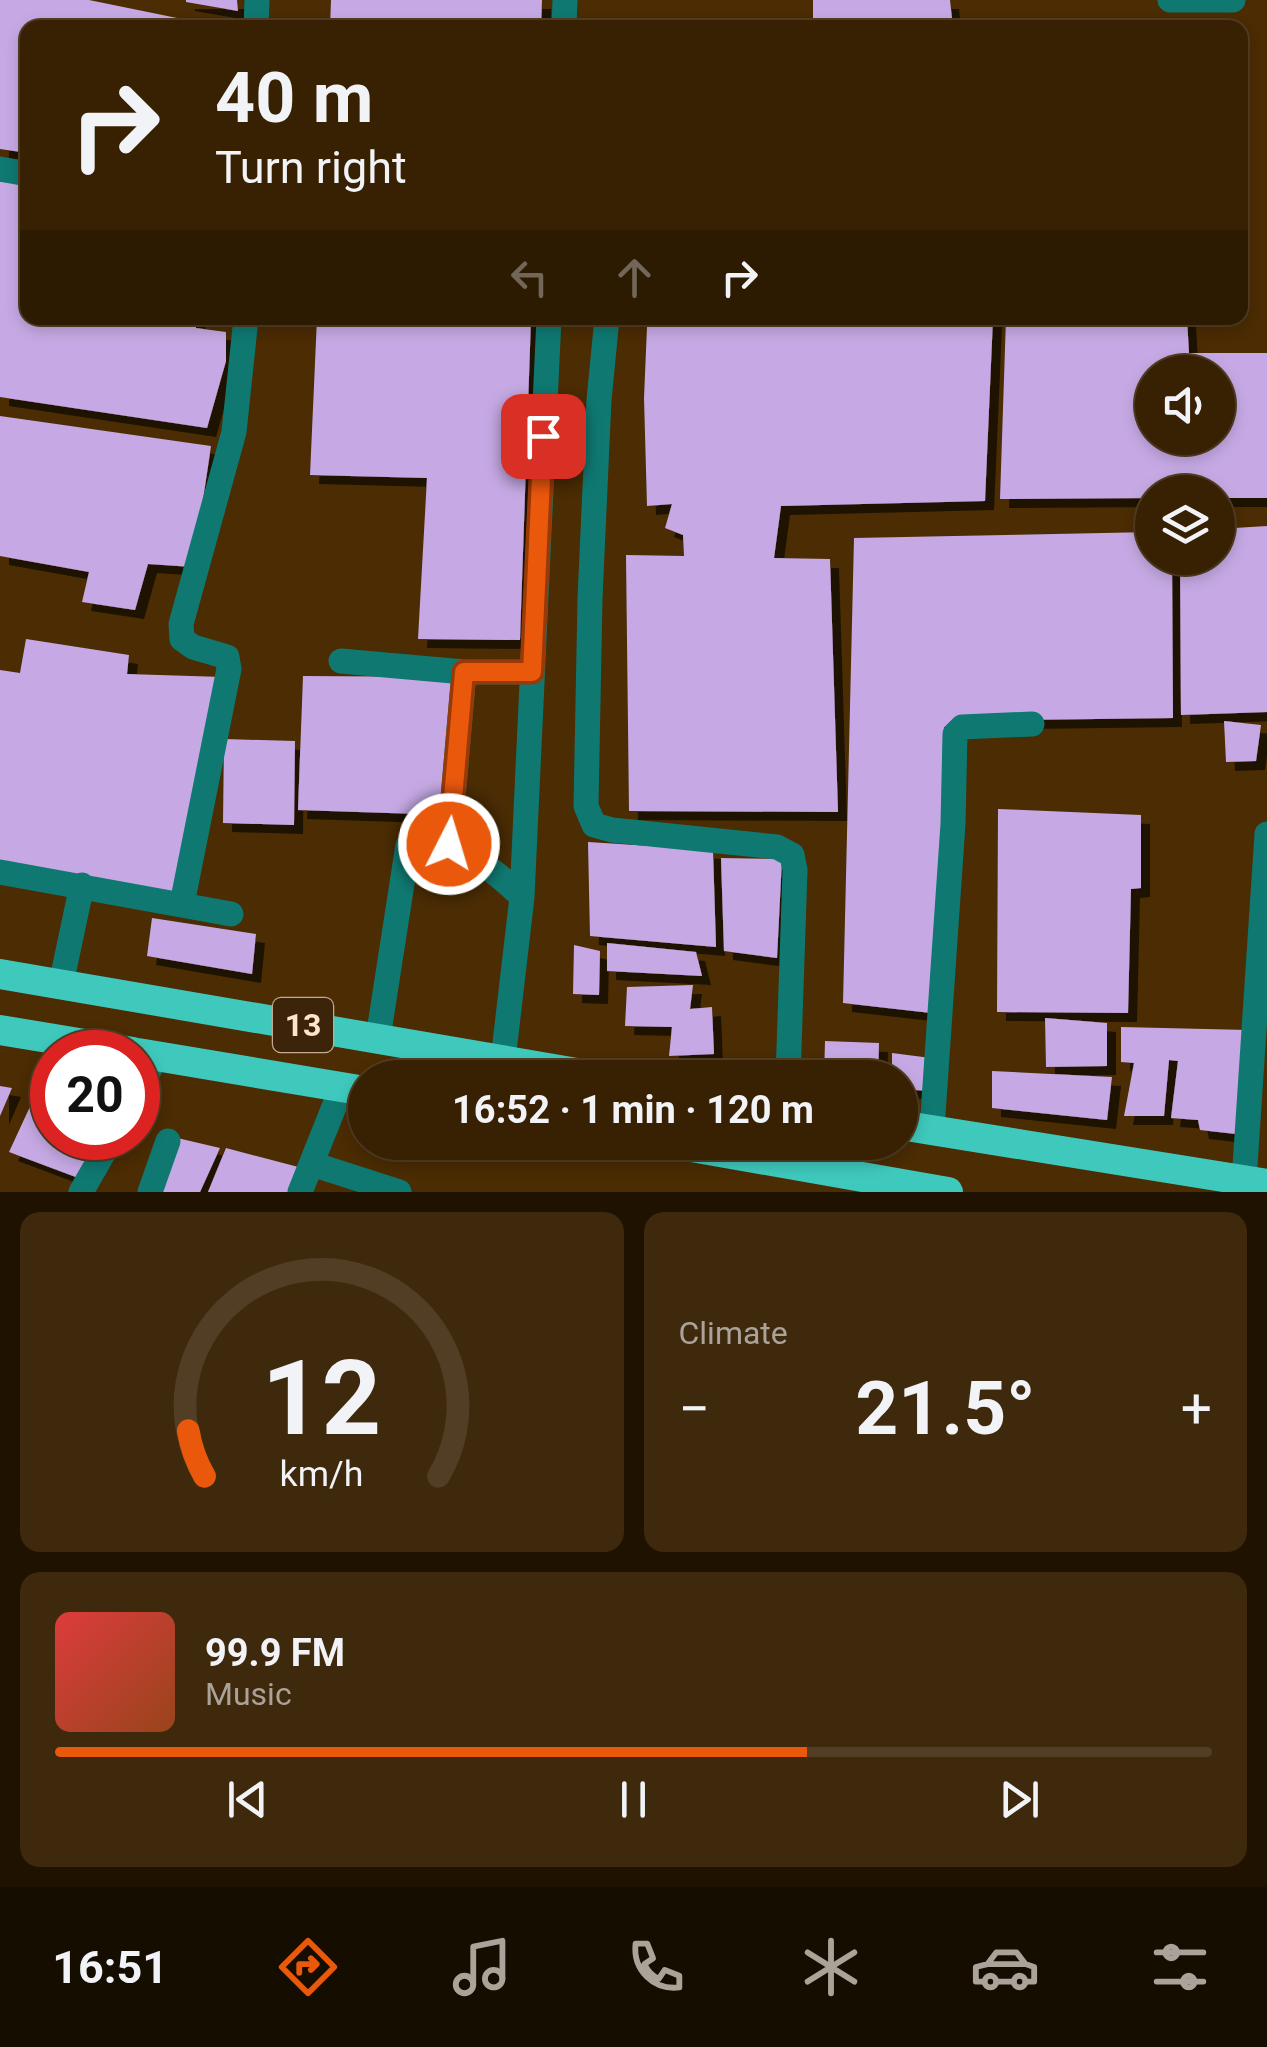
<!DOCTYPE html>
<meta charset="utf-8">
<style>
:root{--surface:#382102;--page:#3f290c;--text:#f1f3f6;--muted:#aba399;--line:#523e24;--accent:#ea580c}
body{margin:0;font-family:Roboto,sans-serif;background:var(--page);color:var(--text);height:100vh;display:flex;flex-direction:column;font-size:38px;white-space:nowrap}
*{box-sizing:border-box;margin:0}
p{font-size:32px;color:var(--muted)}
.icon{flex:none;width:55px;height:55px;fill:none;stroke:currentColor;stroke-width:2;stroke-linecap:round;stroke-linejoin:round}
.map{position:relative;height:1192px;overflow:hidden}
.details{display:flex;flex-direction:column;gap:20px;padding:20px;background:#1f1201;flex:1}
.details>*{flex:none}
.hud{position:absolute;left:20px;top:20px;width:1228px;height:305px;border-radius:20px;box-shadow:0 5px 15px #0003,0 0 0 2px var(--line);background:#382102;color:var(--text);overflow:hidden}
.controls{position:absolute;left:1135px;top:355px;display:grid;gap:20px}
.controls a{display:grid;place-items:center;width:100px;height:100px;border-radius:50%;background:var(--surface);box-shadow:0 5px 15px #0003,0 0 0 2px var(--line);font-size:50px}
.speed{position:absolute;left:30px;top:1030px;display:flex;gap:20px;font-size:50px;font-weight:700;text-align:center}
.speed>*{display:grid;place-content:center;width:130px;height:130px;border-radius:50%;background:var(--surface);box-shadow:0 5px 15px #0003,0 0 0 2px var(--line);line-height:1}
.speed .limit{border:15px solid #d22;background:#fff;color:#111}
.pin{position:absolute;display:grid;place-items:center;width:85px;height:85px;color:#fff;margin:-42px;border-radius:20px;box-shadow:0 5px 15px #0006}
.me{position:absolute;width:110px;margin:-55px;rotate:5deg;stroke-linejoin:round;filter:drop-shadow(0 0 8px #0008)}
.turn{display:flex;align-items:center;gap:35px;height:210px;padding:0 30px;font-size:45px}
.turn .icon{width:130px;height:130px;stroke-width:2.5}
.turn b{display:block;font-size:70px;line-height:85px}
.lanes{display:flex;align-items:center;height:95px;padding:0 30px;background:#0003;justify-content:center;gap:50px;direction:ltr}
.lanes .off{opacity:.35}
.big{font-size:75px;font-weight:700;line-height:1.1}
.details .tile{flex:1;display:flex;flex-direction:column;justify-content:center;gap:15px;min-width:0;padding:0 35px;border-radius:20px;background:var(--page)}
.details .dial{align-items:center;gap:0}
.dial svg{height:260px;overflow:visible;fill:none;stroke:var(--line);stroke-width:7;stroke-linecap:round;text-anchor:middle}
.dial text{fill:var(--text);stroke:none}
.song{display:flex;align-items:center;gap:30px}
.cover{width:120px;height:120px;border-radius:15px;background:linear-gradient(135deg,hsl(0 70% 55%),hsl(20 70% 35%))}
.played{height:10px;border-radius:5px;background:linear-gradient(90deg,var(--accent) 65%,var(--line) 65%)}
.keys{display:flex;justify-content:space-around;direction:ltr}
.heat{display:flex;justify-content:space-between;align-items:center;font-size:55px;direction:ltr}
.details .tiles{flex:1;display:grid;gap:20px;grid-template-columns:1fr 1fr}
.tile:last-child{grid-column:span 2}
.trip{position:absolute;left:348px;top:1060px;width:570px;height:100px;border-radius:50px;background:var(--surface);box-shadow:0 5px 15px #0003,0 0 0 2px var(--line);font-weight:700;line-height:100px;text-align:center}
.dock{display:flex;height:160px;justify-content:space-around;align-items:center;background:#160d01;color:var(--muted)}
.dock .icon{width:70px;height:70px}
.dock .on{color:var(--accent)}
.dock b{font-size:45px;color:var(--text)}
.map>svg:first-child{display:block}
.building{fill:#c6a9e4;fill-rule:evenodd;filter:url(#shadow)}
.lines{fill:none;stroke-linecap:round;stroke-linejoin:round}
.minor{stroke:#0f7971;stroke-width:25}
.highway{stroke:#3fc9bd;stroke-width:30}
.route-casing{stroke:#983908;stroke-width:25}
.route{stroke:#ea580c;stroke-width:18}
.labels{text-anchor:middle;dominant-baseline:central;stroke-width:10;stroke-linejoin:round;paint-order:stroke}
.shield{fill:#3b240a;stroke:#c4aa91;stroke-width:2.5}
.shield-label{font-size:32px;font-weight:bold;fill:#fee4cb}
</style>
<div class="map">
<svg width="1267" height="1192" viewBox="0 0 1267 1192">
<defs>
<filter id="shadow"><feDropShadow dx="9" dy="9" stdDeviation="0" flood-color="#0009"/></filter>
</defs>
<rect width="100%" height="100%" fill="#4b2c03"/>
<path class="building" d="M 0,0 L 89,0 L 226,28 L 28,28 L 28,153 L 0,149 Z
M 186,0 L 237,0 L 238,11 L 186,2 Z
M 331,0 L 542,0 L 541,28 L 330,28 Z
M 813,0 L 950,0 L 953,28 L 813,28 Z
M 0,170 L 28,174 L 28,318 L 196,318 L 196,328 L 226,332 L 226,361 L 207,428 L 0,397 Z
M 317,318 L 531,318 L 520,640 L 418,639 L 427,478 L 310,475 Z
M 653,318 L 993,318 L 985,501 L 781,506 L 774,558 L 830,559 L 838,812 L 629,811 L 626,555 L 684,556 L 683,535 L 665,528 L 672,504 L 647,506 L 644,398 L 647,327 Z
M 1006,318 L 1187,318 L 1189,353 L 1267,353 L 1267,498 L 1218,498 L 1218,492 L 1152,492 L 1152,498 L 1000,499 ZM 1152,372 L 1218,372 L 1218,438 L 1152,438 Z
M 0,416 L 211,446 L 193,567 L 148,564 L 135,610 L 82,602 L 89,572 L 0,556 Z
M 1267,526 L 1267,712 L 1181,715 L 1180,558 L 1218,558 L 1218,529 Z
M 1152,532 L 1152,558 L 1172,558 L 1173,718 L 1018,720 L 944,727 L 946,834 L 931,1013 L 843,1003 L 854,538 Z
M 26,639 L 129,655 L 127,674 L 223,677 L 180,896 L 0,869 L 0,670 L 20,673 Z
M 303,676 L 457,677 L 449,815 L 298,810 Z
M 1224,721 L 1261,725 L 1256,761 L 1226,762 Z
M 224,739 L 295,741 L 294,825 L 223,823 Z
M 998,809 L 1141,815 L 1141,888 L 1131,889 L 1128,1013 L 997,1012 Z
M 588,842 L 713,850 L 716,947 L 590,936 Z
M 721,858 L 782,859 L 777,958 L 724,951 Z
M 152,918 L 256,934 L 252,974 L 147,956 Z
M 607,943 L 696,952 L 702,976 L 607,971 Z
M 574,945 L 600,951 L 599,995 L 573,994 Z
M 693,985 L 690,1009 L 712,1007 L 714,1054 L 669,1056 L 672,1027 L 625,1026 L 627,987 Z
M 1045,1018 L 1107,1023 L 1107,1066 L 1046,1067 Z
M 1121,1027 L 1248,1030 L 1236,1134 L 1200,1130 L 1198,1120 L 1171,1118 L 1178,1061 L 1169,1060 L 1164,1116 L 1124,1116 L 1134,1063 L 1121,1062 Z
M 825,1041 L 879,1043 L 878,1078 L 824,1078 Z
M 892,1053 L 931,1058 L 929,1091 L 900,1089 L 900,1078 L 892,1078 Z
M 992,1071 L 1112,1077 L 1107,1120 L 992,1108 Z
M 40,1085 L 52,1090 L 52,1138 L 91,1138 L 84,1154 L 93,1158 L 81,1179 L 9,1152 Z
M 0,1086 L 12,1088 L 0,1116 Z
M 173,1137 L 220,1148 L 200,1192 L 158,1192 Z
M 226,1148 L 306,1169 L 296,1192 L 208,1192 Z"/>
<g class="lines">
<path class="minor" d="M 1170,0 L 1233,0
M 256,28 L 257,0
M 564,28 L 565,0
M 0,169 L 28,174
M 607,318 L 599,400 L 590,598 L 586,806 L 594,825 L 612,830 L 777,847 L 792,855 L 795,870 L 788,1078
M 341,661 L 464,672 L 449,844
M 464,672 L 532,672
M 0,872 L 231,914
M 182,904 L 229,669 L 227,657 L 193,647 L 182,639 L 181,624 L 234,432 L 246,318
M 61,984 L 82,885
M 378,1038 L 408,845 C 440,824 500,875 522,897
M 503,1060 L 522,897 L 549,318
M 138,1091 L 156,1057
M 932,1129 L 953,824 L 955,734 L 962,727 L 1032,724
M 312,1164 L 399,1192
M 1244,1181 L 1267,834
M 81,1192 L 112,1138
M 150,1192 L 168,1141
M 300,1192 L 342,1087"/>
<path class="highway" d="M 0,974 L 606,1078
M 0,1030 L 133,1052
M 138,1053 L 365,1091
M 900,1125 L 1267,1184
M 663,1142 L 948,1192"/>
</g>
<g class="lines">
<g class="route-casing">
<path id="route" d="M 449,844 L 464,672 L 532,672 L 543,436"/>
</g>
<use href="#route" class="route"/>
</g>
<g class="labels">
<rect class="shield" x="273" y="998" width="60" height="54" rx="8"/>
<g class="shield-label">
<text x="303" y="1025">13</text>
</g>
</g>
</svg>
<div class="controls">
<a><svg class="icon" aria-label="sound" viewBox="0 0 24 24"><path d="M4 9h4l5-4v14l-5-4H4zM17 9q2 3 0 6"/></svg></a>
<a><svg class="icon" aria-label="layers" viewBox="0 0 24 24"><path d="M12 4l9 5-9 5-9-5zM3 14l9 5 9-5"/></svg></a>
</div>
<div class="speed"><div class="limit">20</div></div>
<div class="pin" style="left:543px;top:436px;background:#d93025"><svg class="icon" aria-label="arrive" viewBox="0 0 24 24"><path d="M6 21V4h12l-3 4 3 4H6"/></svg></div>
<svg class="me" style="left:449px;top:844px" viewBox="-20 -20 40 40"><circle r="17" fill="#ea580c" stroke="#fff" stroke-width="3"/><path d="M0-11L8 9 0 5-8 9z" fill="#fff"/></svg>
<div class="trip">16:52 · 1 min · 120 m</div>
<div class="hud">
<div class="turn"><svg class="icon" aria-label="right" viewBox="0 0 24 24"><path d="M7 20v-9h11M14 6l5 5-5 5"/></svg><div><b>40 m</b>Turn right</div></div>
<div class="lanes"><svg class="icon off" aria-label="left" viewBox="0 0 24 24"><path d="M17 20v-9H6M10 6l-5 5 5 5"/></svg><svg class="icon off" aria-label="ahead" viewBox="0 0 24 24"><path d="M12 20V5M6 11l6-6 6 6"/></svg><svg class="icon" aria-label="right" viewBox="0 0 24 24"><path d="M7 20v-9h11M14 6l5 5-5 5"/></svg></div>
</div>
</div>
<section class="details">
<div class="tiles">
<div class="tile dial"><svg viewBox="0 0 100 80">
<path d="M14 69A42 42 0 1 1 86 69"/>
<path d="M14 69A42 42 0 0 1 9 55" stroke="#ea580c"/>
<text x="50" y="56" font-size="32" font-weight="700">12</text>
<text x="50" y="72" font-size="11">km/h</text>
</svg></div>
<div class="tile"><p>Climate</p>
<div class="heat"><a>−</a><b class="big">21.5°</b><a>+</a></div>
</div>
<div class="tile">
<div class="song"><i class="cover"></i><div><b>99.9 FM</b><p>Music</p></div></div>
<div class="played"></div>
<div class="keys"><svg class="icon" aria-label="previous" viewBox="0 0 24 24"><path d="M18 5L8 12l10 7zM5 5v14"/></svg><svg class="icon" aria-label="pause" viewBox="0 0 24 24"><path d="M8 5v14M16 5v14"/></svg><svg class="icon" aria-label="next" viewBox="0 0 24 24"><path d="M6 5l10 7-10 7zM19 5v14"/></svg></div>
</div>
</div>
</section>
<nav class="dock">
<b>16:51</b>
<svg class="icon on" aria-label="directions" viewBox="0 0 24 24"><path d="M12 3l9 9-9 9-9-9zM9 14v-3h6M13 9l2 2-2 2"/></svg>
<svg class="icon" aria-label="music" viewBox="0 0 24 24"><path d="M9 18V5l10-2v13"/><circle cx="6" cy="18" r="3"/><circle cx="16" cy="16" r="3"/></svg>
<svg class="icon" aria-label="phone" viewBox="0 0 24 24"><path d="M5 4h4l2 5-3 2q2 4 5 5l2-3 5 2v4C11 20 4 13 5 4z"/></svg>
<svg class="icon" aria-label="climate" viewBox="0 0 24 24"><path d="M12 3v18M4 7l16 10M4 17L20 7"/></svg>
<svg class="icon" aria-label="car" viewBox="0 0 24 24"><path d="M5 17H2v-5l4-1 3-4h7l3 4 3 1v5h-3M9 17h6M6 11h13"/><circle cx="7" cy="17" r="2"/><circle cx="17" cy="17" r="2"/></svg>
<svg class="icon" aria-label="filters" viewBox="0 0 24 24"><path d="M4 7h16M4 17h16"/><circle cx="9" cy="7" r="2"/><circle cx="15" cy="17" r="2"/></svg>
</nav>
